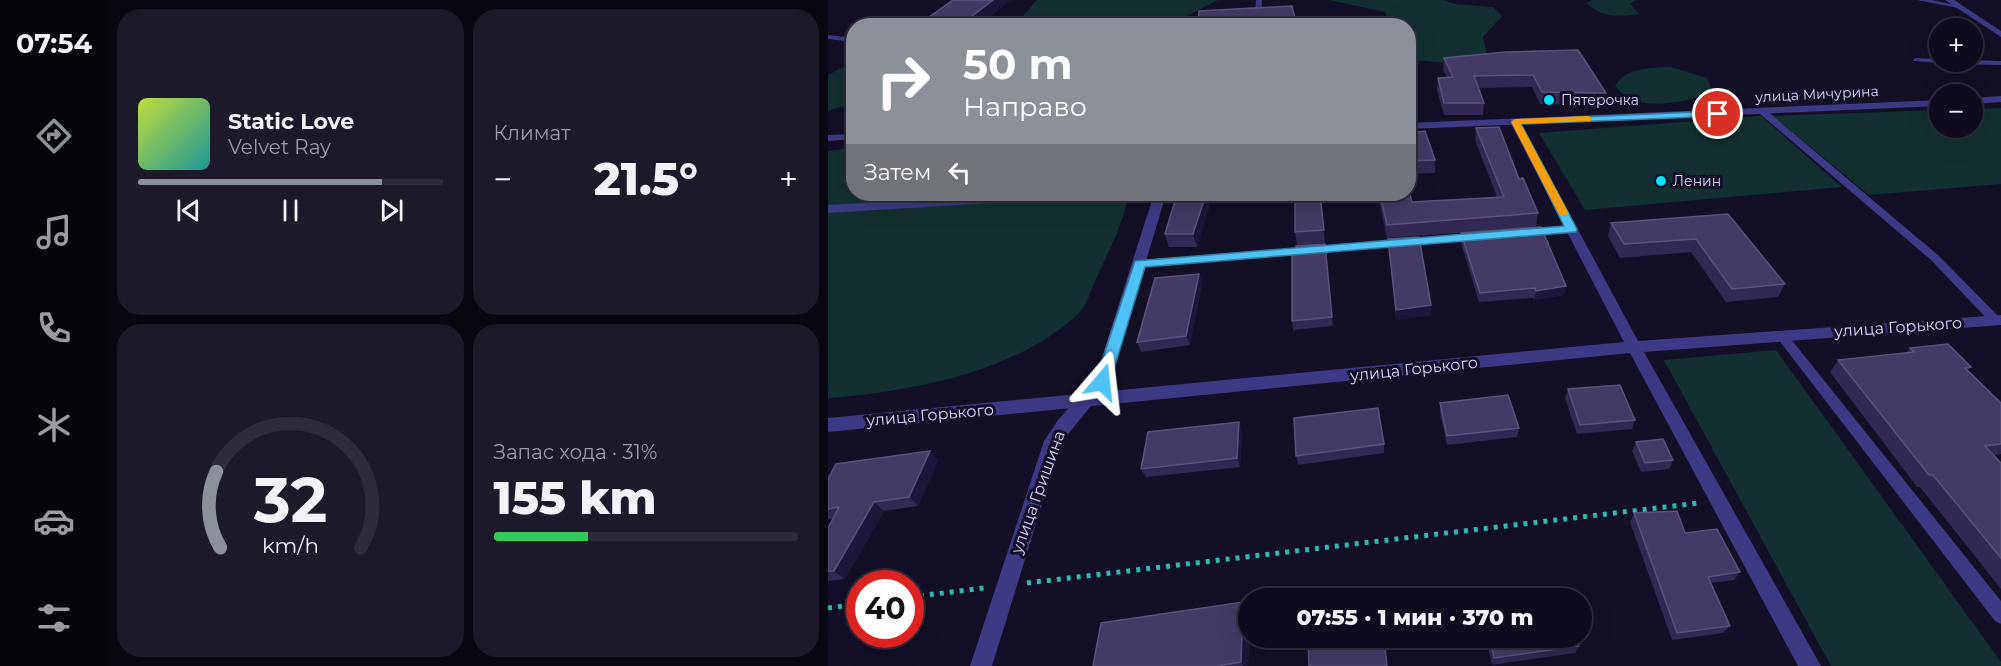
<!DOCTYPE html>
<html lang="ru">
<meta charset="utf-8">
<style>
:root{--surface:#0e0b1c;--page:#1c1929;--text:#f1f3f6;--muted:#9b9ba3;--line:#2e2b3b;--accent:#8c9099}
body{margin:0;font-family:Montserrat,sans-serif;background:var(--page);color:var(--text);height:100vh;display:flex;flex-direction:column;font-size:22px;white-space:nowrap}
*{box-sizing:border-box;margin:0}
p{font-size:20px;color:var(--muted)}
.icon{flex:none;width:33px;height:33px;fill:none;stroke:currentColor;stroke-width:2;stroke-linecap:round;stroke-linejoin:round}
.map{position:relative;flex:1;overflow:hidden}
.sheet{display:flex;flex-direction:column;gap:9px;padding:9px;background:#08060f;width:720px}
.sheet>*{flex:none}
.guide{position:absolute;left:18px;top:18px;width:570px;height:183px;border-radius:24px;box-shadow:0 6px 24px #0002,0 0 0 2px var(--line);background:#8c9099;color:#fff;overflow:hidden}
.tools{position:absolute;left:1101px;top:18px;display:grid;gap:12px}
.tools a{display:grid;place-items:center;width:54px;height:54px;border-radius:50%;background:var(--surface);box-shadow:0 6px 24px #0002,0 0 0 2px var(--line);font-size:30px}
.speed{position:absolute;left:18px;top:570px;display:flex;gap:12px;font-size:30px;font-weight:700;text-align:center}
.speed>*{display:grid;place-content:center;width:78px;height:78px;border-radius:50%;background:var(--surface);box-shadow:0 6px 24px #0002,0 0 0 2px var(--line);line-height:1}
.speed .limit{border:9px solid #d22;background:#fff;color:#111}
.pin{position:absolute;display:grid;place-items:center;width:51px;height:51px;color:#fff;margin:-26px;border:3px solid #fff;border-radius:50%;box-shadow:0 2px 6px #0007}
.me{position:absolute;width:66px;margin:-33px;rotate:17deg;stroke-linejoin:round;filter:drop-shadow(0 0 4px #0008)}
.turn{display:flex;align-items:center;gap:21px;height:126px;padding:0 18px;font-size:27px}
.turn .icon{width:78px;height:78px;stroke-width:2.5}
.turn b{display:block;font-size:42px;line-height:51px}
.then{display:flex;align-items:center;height:57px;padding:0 18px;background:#0003;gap:12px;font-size:22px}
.big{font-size:45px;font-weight:800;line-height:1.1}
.sheet .card{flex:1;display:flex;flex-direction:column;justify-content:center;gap:9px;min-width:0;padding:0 21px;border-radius:24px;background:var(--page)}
.sheet .dial{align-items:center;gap:0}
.dial svg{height:156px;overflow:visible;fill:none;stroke:var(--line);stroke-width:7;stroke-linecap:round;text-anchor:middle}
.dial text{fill:var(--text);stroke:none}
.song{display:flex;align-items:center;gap:18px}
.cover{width:72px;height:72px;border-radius:9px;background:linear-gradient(135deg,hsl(70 70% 55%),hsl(180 70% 35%))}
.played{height:6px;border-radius:3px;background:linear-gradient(90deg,var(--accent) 80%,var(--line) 80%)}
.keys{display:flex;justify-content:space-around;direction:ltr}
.heat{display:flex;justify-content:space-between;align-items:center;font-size:33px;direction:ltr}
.charge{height:9px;border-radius:4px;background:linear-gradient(90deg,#34c759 31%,var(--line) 0)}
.sheet .tiles{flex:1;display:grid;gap:9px;grid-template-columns:repeat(2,1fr)}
.trip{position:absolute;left:410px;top:588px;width:354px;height:60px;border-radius:30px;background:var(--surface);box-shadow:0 6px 24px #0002,0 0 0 2px var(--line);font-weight:800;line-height:60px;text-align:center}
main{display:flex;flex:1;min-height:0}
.tabs{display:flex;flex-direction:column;width:108px;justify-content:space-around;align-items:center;background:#06040b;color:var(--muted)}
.tabs .icon{width:42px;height:42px}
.tabs .active{color:var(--accent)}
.tabs b{font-size:27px;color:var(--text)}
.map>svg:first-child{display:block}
.green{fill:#12302f}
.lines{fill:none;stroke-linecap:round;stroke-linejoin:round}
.path{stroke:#2fb8b0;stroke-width:5;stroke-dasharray:4 6;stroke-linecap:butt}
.service{fill:#3d3a85;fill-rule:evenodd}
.minor{fill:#3d3a85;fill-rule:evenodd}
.tertiary{fill:#3d3a85;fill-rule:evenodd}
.wall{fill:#312854}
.shaded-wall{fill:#1d163a}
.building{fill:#433a66;stroke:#5a527e;stroke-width:1.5}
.route{fill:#4fc3f7;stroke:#337fa1;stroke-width:1.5}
.slow{fill:#f59e0b}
.poi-dot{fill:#00e5ff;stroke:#130f26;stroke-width:2}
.labels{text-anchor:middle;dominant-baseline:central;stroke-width:6;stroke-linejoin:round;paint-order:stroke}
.far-street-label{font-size:14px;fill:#d9d4ff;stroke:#130f26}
.far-poi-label{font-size:14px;fill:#d9d4ff;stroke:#130f26;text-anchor:start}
.street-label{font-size:16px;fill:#d9d4ff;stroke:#130f26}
</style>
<main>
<nav class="tabs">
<b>07:54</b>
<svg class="icon active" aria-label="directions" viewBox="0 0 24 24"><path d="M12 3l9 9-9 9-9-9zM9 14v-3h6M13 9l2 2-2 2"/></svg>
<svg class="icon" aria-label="music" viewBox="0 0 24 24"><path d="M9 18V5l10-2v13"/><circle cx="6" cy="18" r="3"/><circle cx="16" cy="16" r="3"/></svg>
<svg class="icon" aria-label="phone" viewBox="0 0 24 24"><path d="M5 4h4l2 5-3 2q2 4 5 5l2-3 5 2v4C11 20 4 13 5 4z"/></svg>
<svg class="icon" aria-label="climate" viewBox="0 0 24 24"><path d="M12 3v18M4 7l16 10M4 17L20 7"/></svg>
<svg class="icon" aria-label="car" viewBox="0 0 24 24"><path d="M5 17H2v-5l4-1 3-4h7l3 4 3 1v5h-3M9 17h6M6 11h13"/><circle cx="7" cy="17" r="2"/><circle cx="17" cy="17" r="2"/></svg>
<svg class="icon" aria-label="filters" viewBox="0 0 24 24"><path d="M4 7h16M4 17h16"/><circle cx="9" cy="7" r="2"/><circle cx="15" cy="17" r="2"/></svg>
</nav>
<section class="sheet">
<div class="tiles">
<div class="card">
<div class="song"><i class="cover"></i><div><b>Static Love</b><p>Velvet Ray</p></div></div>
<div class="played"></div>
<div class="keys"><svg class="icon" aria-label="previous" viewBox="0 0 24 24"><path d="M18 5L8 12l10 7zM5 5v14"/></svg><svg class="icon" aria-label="pause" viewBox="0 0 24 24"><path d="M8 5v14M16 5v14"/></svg><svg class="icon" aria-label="next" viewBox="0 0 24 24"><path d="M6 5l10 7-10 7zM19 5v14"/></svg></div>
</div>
<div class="card"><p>Климат</p>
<div class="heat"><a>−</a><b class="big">21.5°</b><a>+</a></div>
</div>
<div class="card dial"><svg viewBox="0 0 100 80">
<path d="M14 69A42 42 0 1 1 86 69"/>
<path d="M14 69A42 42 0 0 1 12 30" stroke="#8c9099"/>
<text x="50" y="56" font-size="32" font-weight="700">32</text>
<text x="50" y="72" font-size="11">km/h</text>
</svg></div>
<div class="card"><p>Запас хода · 31%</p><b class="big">155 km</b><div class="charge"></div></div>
</div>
</section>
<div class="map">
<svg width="1173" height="666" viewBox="0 0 1173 666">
<rect width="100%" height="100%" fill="#130f26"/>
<path class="green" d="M 209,0 L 390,0 L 351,20 L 328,25 L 186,26 Z
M 501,0 L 615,0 L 627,4 L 665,7 L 674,16 L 655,37 L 660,60 C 633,64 608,63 581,59 L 580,26 L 553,25 L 560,20 L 557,12 Z
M 764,0 L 808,0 L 802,4 L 811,14 C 792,17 773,18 759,3 Z
M 25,62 L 25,103 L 0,111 L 0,75 Z
M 843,67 L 879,78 L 885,93 C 855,102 809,115 787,86 C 799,67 821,68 843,67 Z
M 1173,108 L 1173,184 L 1041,195 L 945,116 L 1111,110 L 1112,128 L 1144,128 L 1145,109 Z
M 933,116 L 1014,187 L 757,210 L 711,133 Z
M 25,148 L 26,194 L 301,194 C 293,230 281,250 266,283 C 262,292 259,305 252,312 C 191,372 82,392 0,398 L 0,151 Z
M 948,350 L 1173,662 L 1173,666 L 1003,666 L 836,360 Z"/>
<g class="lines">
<path class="path" d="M 199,583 L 871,503
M 82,597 L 156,588
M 0,608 L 32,604"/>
<path class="service" d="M 428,0 L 434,0 L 433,19 L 422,20 L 422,18 L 427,17 Z
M 1089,0 L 1103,0 L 1133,6 L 1130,8 Z
M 0,35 L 26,38 L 26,42 L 0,39 Z
M 1088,58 L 1112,59 L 1112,62 L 1115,62 L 1112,63 L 1086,61 L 1085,60 Z
M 1144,60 L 1173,61 L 1173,65 L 1122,64 L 1119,62 Z
M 932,110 L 938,110 L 1111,256 L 1171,317 L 1173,320 L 1171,323 L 1163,323 L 1103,260 L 932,114 Z
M 26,134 L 26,139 L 0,141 L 0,135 Z
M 744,226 L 748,227 L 748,231 L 699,236 L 694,233 L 699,230 Z
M 648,234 L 652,235 L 652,239 L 312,266 L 307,263 L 312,260 Z
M 954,332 L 958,333 L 1173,601 L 1173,624 L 1167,621 L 950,339 L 948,336 L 950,333 Z"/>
<path class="minor" d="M 1117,0 L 1126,0 L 1173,31 L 1173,37 Z
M 687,119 L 692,122 L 810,341 L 1173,315 L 1173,325 L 816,352 L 993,666 L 970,666 L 802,353 L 0,432 L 0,418 L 796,342 L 682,122 Z
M 194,194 L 250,194 L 244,198 L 0,213 L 0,205 Z"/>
<path class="tertiary" d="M 1173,96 L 1173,102 L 1144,104 L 1144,98 Z
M 1112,100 L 1112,106 L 580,129 L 580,123 Z
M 326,194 L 338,194 L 282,382 L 233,443 L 164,666 L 142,666 L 216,441 L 230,420 L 267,379 Z"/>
</g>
<path class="wall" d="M 182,0 L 150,26 L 100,26 L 97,20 Z
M 678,52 L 778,93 L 776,105 L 712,104 L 704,87 L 651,88 L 656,103 L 655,115 L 616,115 L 609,90 L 610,78 L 619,77 L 615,70 L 616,58 Z
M 648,128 L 691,179 L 710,213 L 708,227 L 559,238 L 551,201 L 551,194 L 580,194 L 584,202 L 669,197 L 647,140 Z
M 580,133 L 607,160 L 607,173 L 580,174 Z
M 349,194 L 385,194 L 369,247 L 341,247 L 337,234 Z
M 492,194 L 497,243 L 469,245 L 467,232 Z
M 900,214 L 957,284 L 950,297 L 898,302 L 863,252 L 792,258 L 780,236 L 783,223 Z
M 633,233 L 738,286 L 736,295 L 706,300 L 705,298 L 651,302 L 633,243 Z
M 560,239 L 603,315 L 568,320 Z
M 497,244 L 505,326 L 465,330 L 464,321 L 468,255 Z
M 371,274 L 374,283 L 362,345 L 313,352 L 309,342 Z
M 1082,348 L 1143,367 L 1140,370 L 1173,403 L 1173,454 L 1166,455 L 1173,463 L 1173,589 L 1092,487 L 1089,487 L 1002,372 L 1010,360 L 1078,353 Z
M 740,389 L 807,420 L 804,429 L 749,434 L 737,398 Z
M 612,403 L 691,428 L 689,437 L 619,445 L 612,413 Z
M 414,431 L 412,467 L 318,477 L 313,469 Z
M 808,442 L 845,460 L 841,469 L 813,472 L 804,451 Z
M 556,444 L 556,453 L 470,465 L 468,456 Z
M 110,460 L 90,506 L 56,511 L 17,579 L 0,581 L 0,528 L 5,519 L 0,519 L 0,479 Z
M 806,513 L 857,533 L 912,572 L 906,580 L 883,583 L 902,626 L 895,633 L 844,640 L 802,522 Z
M 415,602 L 420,613 L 420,638 L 421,638 L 420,666 L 265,666 Z
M 658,638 L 748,638 L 751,646 L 747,653 L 664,665 Z"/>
<path class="shaded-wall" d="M 165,0 L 182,0 L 150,26 L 143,26 L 140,19 Z
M 378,194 L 385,194 L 369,247 L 365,234 Z
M 371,274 L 374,283 L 362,345 L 358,336 Z
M 738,286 L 736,295 L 706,300 L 708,291 Z
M 603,305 L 603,315 L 568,320 L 568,310 Z
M 411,422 L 414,431 L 412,467 L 409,458 Z
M 102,451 L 110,460 L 90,506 L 81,497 Z
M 46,502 L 56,511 L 17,579 L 6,571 Z
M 415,602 L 420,613 L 420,638 L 421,638 L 420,666 L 415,666 L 413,662 Z"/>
<path class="building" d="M 125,0 L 165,0 L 140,19 L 97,20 Z
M 464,6 L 469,26 L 370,26 L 371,11 Z
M 750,50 L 778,93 L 714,92 L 705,75 L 646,76 L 656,103 L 616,103 L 610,78 L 625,77 L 616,58 L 678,52 Z
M 671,127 L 691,179 L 695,178 L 710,213 L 559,225 L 552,194 L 580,194 L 580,188 L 584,202 L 676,197 L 648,128 Z
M 597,131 L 607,160 L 580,161 L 580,133 Z
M 349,194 L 378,194 L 365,234 L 337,234 Z
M 467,194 L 492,194 L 496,230 L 467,232 Z
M 900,214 L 957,284 L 904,289 L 868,239 L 796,244 L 783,223 Z
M 713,227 L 738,286 L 708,291 L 707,288 L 652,293 L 633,233 Z
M 591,237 L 603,305 L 568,310 L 560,239 Z
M 497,244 L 504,317 L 464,321 L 464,256 L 468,255 L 468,246 Z
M 371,274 L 358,336 L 309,342 L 327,278 Z
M 1120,344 L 1143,367 L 1137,368 L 1173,403 L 1173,444 L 1157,446 L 1173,463 L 1173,558 L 1105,475 L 1101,475 L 1010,360 L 1086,352 L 1082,348 Z
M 792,385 L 807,420 L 752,425 L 740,389 Z
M 680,395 L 691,428 L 619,436 L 612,403 Z
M 550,408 L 556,444 L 468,456 L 466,418 Z
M 411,422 L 409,458 L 313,469 L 320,432 Z
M 835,439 L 845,460 L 817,463 L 808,442 Z
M 102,451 L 81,497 L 46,502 L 6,571 L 0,571 L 0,528 L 11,507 L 0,509 L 0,479 L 8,464 Z
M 849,511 L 857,533 L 889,529 L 912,572 L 880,577 L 902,626 L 849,633 L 806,513 Z
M 734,590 L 737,598 L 671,598 Z
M 415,602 L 413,662 L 389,666 L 265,666 L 273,623 Z
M 480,638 L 556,638 L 559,666 L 481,666 Z
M 662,638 L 748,638 L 751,646 L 666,658 Z"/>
<path class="route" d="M 890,111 L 895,114 L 893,116 L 693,124 L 749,229 L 748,232 L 317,267 L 282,382 L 274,387 L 267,382 L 307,261 L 736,226 L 684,120 Z"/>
<path class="slow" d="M 759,116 L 763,117 L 763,121 L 693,124 L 741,214 L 732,216 L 683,122 L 687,119 Z"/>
<g class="poi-dot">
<circle cx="721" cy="100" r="6"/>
<circle cx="833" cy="181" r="6"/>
</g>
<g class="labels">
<g class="far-street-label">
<text transform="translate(989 94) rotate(-3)">улица Мичурина</text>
</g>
<g class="far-poi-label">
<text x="733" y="100">Пятерочка</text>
<text x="845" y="181">Ленин</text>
</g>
<g class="street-label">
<text transform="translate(1070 327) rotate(-4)">улица Горького</text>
<text transform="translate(586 369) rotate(-6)">улица Горького</text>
<text transform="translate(102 415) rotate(-5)">улица Горького</text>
<text transform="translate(210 492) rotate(-70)">улица Гришина</text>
</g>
</g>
</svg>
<div class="tools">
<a>+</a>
<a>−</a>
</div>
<div class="speed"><div class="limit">40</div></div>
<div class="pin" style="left:890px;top:114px;background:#d93025"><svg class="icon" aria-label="arrive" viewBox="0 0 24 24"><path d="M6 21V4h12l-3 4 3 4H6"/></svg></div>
<svg class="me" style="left:274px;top:382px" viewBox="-20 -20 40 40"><path d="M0-17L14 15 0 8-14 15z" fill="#4fc3f7" stroke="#fff" stroke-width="4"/></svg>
<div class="trip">07:55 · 1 мин · 370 m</div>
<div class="guide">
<div class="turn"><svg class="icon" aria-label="right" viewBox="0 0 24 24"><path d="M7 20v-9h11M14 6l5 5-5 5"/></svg><div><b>50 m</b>Направо</div></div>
<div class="then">Затем<svg class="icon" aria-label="left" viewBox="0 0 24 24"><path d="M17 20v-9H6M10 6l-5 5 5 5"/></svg></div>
</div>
</div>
</main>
